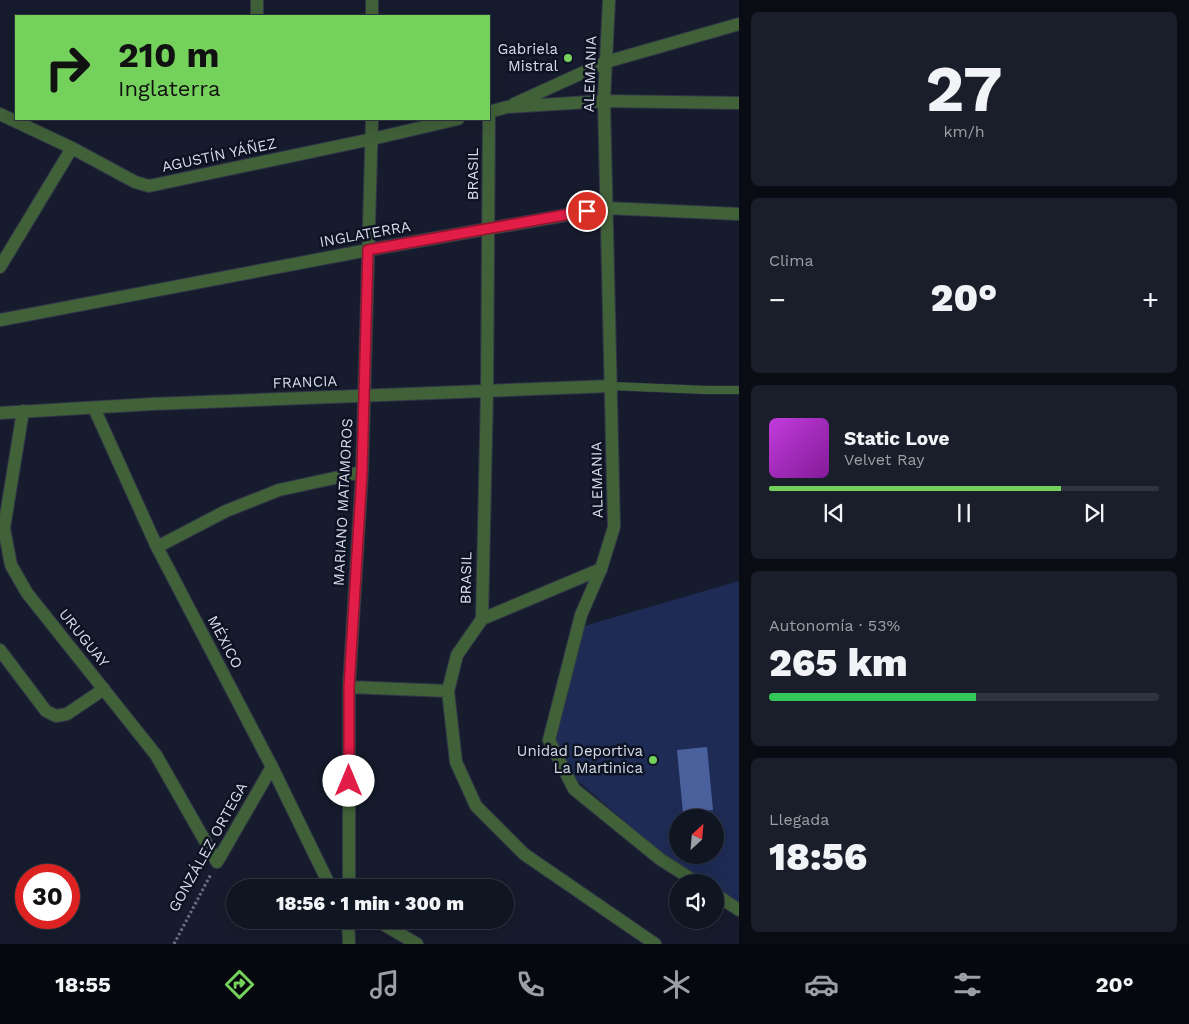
<!DOCTYPE html>
<html lang="es">
<meta charset="utf-8">
<style>
:root{--surface:#101522;--page:#191e2a;--text:#f1f3f6;--muted:#9c9fa5;--line:#303440;--accent:#74d25c}
body{margin:0;font-family:"Work Sans",sans-serif;background:var(--page);color:var(--text);height:100vh;display:flex;flex-direction:column;font-size:19px;white-space:nowrap}
*{box-sizing:border-box;margin:0}
p{font-size:16px;color:var(--muted)}
.icon{flex:none;width:28px;height:28px;fill:none;stroke:currentColor;stroke-width:2;stroke-linecap:round;stroke-linejoin:round}
.map{position:relative;flex:1;overflow:hidden}
.sheet{display:flex;flex-direction:column;gap:12px;padding:12px;background:#090c13;width:450px}
.sheet>*{flex:none}
.top-card{position:absolute;left:15px;top:15px;width:475px;height:105px;border-radius:0px;box-shadow:0 5px 20px #0002,0 0 0 1px var(--line);background:#74d25c;color:#111;overflow:hidden}
.needle{width:32px;rotate:26deg}
.buttons{position:absolute;left:669px;top:809px;display:grid;gap:10px}
.buttons a{display:grid;place-items:center;width:55px;height:55px;border-radius:50%;background:var(--surface);box-shadow:0 5px 20px #0002,0 0 0 1px var(--line);font-size:25px}
.speed{position:absolute;left:15px;top:864px;display:flex;gap:10px;font-size:25px;font-weight:700;text-align:center}
.speed>*{display:grid;place-content:center;width:65px;height:65px;border-radius:50%;background:var(--surface);box-shadow:0 5px 20px #0002,0 0 0 1px var(--line);line-height:1}
.speed .limit{border:8px solid #d22;background:#fff;color:#111}
.pin{position:absolute;display:grid;place-items:center;width:42px;height:42px;color:#fff;margin:-21px;border:2px solid #fff;border-radius:50%;box-shadow:0 1px 5px #0007}
.me{position:absolute;width:55px;margin:-28px;rotate:0deg;stroke-linejoin:round;filter:drop-shadow(0 0 4px #0008)}
.turn{display:flex;align-items:center;gap:18px;height:105px;padding:0 20px;font-size:22px}
.turn .icon{width:65px;height:65px;stroke-width:2.5}
.turn b{display:block;font-size:35px;line-height:42px}
.big{font-size:38px;font-weight:800;line-height:1.1}
.sheet .card{flex:1;display:flex;flex-direction:column;justify-content:center;gap:8px;min-width:0;padding:0 18px;border-radius:8px;background:var(--page)}
.sheet .dial{align-items:center;gap:0}
.dial b{font-size:65px;line-height:1}
.song{display:flex;align-items:center;gap:15px}
.cover{width:60px;height:60px;border-radius:8px;background:linear-gradient(135deg,hsl(290 70% 55%),hsl(290 70% 35%))}
.played{height:5px;border-radius:2px;background:linear-gradient(90deg,var(--accent) 75%,var(--line) 75%)}
.keys{display:flex;justify-content:space-around;direction:ltr}
.heat{display:flex;justify-content:space-between;align-items:center;font-size:28px;direction:ltr}
.charge{height:8px;border-radius:4px;background:linear-gradient(90deg,#34c759 53%,var(--line) 0)}
.trip{position:absolute;left:226px;top:879px;width:288px;height:50px;border-radius:25px;background:var(--surface);box-shadow:0 5px 20px #0002,0 0 0 1px var(--line);font-weight:800;line-height:50px;text-align:center}
.dock{display:flex;height:80px;justify-content:space-around;align-items:center;background:#06080e;color:var(--muted)}
.dock .icon{width:35px;height:35px}
.dock .on{color:var(--accent)}
.dock b{font-size:22px;color:var(--text)}
main{display:flex;flex:1;min-height:0}
.map>svg:first-child{display:block}
.green{fill:#1e2c55;fill-rule:evenodd}
.water{fill:#4b619e}
.lines{fill:none;stroke-linecap:round;stroke-linejoin:round}
.service-casing{stroke:#313747;stroke-width:9}
.minor-casing{stroke:#313747;stroke-width:14}
.tertiary-casing{stroke:#313747;stroke-width:14}
.path{stroke:#6a707f;stroke-width:3;stroke-dasharray:2.5 2.5;stroke-linecap:butt}
.service{stroke:#416139;stroke-width:8}
.minor{stroke:#416139;stroke-width:12}
.tertiary{stroke:#416139;stroke-width:12}
.route-casing{stroke:#92132f;stroke-width:12}
.route{stroke:#e11d48;stroke-width:9}
.poi-dot{fill:#74d25c;stroke:#0d1323;stroke-width:2}
.labels{text-anchor:middle;dominant-baseline:central;stroke-width:5;stroke-linejoin:round;paint-order:stroke}
.poi-label{font-size:15px;fill:#d7dce8;stroke:#0d1323;text-anchor:end}
.street-label{font-size:15px;fill:#d7dce8;stroke:#0d1323}
</style>
<main>
<div class="map">
<svg width="739" height="944" viewBox="0 0 739 944">
<rect width="100%" height="100%" fill="#161c2d"/>
<path class="green" d="M 739,581 L 739,905 L 715,890 L 715,882 L 702,882 L 680,869 L 578,781 L 556,740 L 584,626 ZM 678,818 L 715,818 L 715,855 L 678,855 Z"/>
<path class="water" d="M 707,747 L 713,810 L 683,813 L 677,750 Z"/>
<g class="lines">
<g class="service-casing">
<path id="service" d="M 611,386 L 706,390 L 739,390"/>
</g>
<g class="minor-casing">
<path id="minor" d="M 257,0 L 257,16
M 372,16 L 372,0
M 514,104 L 606,62 L 739,24
M 489,112 L 487,391 L 482,619 L 457,655 L 448,691 L 456,762 L 476,806 L 524,854 L 655,944
M 489,112 L 507,107 L 604,101 L 739,103
M 0,114 L 72,148 L 135,182 L 149,186 L 372,139 L 458,119
M 0,267 L 72,148
M 0,320 L 368,250 L 606,208 L 739,214
M 94,408 L 157,547 L 272,767 L 328,882 L 333,888
M 23,411 L 4,528 L 11,565 L 27,593 L 156,755 L 217,862
M 0,413 L 152,404 L 611,386
M 157,547 L 226,511 L 279,490 L 362,472
M 482,619 L 601,569
M 0,650 L 46,711 L 56,716 L 67,714 L 104,689
M 349,687 L 448,691
M 217,862 L 272,767
M 349,888 L 349,687 L 362,472 L 372,119
M 348,920 L 349,944
M 376,920 L 417,944"/>
</g>
<g class="tertiary-casing">
<path id="tertiary" d="M 609,0 L 604,101 L 614,527 L 601,569 L 581,615 L 549,740 L 574,789 L 660,859 L 696,882
M 715,894 L 739,910"/>
</g>
<path class="path" d="M 174,944 L 211,874"/>
<use href="#service" class="service"/>
<use href="#minor" class="minor"/>
<use href="#tertiary" class="tertiary"/>
</g>
<g class="lines">
<g class="route-casing">
<path id="route" d="M 349,781 L 349,687 L 362,472 L 368,250 L 587,211"/>
</g>
<use href="#route" class="route"/>
</g>
<g class="poi-dot">
<circle cx="568" cy="58" r="5"/>
<circle cx="653" cy="760" r="5"/>
</g>
<g class="labels">
<g class="poi-label">
<text x="558" y="49">Gabriela<tspan x="558" dy="17">Mistral</tspan></text>
<text x="643" y="751">Unidad Deportiva<tspan x="643" dy="17">La Martinica</tspan></text>
</g>
<g class="street-label">
<text transform="translate(590 74) rotate(-88)">ALEMANIA</text>
<text transform="translate(219 155) rotate(-12)">AGUSTÍN YÁÑEZ</text>
<text transform="translate(473 174) rotate(-90)">BRASIL</text>
<text transform="translate(365 234) rotate(-10)">INGLATERRA</text>
<text transform="translate(305 382) rotate(-2)">FRANCIA</text>
<text transform="translate(597 480) rotate(-91)">ALEMANIA</text>
<text transform="translate(343 502) rotate(-87)">MARIANO MATAMOROS</text>
<text transform="translate(466 578) rotate(-89)">BRASIL</text>
<text transform="translate(84 638) rotate(51)">URUGUAY</text>
<text transform="translate(225 642) rotate(62)">MÉXICO</text>
<text transform="translate(208 847) rotate(-61)">GONZÁLEZ ORTEGA</text>
</g>
</g>
</svg>
<div class="buttons">
<a><svg class="needle" viewBox="-14 -14 28 28"><path d="M0-13l5 13h-10z" fill="#e53935"/><path d="M0 13l5-13h-10z" fill="#9c9fa5"/></svg></a>
<a><svg class="icon" aria-label="sound" viewBox="0 0 24 24"><path d="M4 9h4l5-4v14l-5-4H4zM17 9q2 3 0 6"/></svg></a>
</div>
<div class="speed"><div class="limit">30</div></div>
<div class="pin" style="left:587px;top:211px;background:#d93025"><svg class="icon" aria-label="arrive" viewBox="0 0 24 24"><path d="M6 21V4h12l-3 4 3 4H6"/></svg></div>
<svg class="me" style="left:349px;top:781px" viewBox="-20 -20 40 40"><circle r="19" fill="#fff"/><path d="M0-13L10 11 0 6-10 11z" fill="#e11d48"/></svg>
<div class="trip">18:56 · 1 min · 300 m</div>
<div class="top-card">
<div class="turn"><svg class="icon" aria-label="right" viewBox="0 0 24 24"><path d="M7 20v-9h11M14 6l5 5-5 5"/></svg><div><b>210 m</b>Inglaterra</div></div>
</div>
</div>
<section class="sheet">
<div class="card dial"><b>27</b><p>km/h</p></div>
<div class="card"><p>Clima</p>
<div class="heat"><a>−</a><b class="big">20°</b><a>+</a></div>
</div>
<div class="card">
<div class="song"><i class="cover"></i><div><b>Static Love</b><p>Velvet Ray</p></div></div>
<div class="played"></div>
<div class="keys"><svg class="icon" aria-label="previous" viewBox="0 0 24 24"><path d="M18 5L8 12l10 7zM5 5v14"/></svg><svg class="icon" aria-label="pause" viewBox="0 0 24 24"><path d="M8 5v14M16 5v14"/></svg><svg class="icon" aria-label="next" viewBox="0 0 24 24"><path d="M6 5l10 7-10 7zM19 5v14"/></svg></div>
</div>
<div class="card"><p>Autonomía · 53%</p><b class="big">265 km</b><div class="charge"></div></div>
<div class="card"><p>Llegada</p><b class="big">18:56</b></div>
</section>
</main>
<nav class="dock">
<b>18:55</b>
<svg class="icon on" aria-label="directions" viewBox="0 0 24 24"><path d="M12 3l9 9-9 9-9-9zM9 14v-3h6M13 9l2 2-2 2"/></svg>
<svg class="icon" aria-label="music" viewBox="0 0 24 24"><path d="M9 18V5l10-2v13"/><circle cx="6" cy="18" r="3"/><circle cx="16" cy="16" r="3"/></svg>
<svg class="icon" aria-label="phone" viewBox="0 0 24 24"><path d="M5 4h4l2 5-3 2q2 4 5 5l2-3 5 2v4C11 20 4 13 5 4z"/></svg>
<svg class="icon" aria-label="climate" viewBox="0 0 24 24"><path d="M12 3v18M4 7l16 10M4 17L20 7"/></svg>
<svg class="icon" aria-label="car" viewBox="0 0 24 24"><path d="M5 17H2v-5l4-1 3-4h7l3 4 3 1v5h-3M9 17h6M6 11h13"/><circle cx="7" cy="17" r="2"/><circle cx="17" cy="17" r="2"/></svg>
<svg class="icon" aria-label="filters" viewBox="0 0 24 24"><path d="M4 7h16M4 17h16"/><circle cx="9" cy="7" r="2"/><circle cx="15" cy="17" r="2"/></svg>
<b>20°</b>
</nav>
